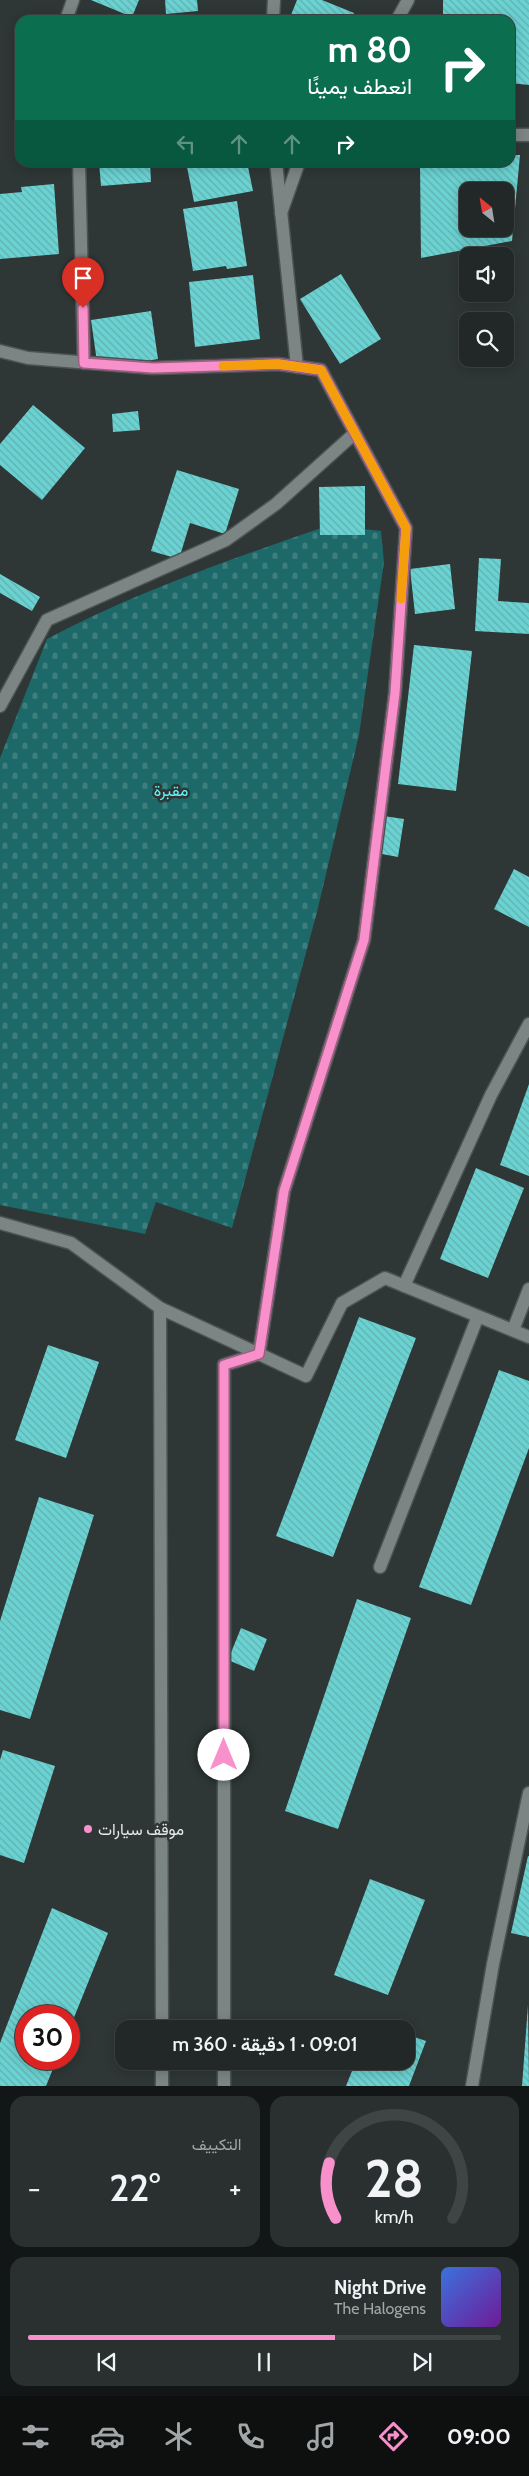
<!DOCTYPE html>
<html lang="ar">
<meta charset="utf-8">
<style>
:root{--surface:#222828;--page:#2a3030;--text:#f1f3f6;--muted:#a2a6a8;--line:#3f4445;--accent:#f890cc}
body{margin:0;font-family:Cabin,Vazirmatn,sans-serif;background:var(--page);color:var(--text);direction:rtl;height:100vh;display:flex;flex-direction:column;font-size:19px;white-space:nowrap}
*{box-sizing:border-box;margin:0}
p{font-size:16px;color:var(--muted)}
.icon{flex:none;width:28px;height:28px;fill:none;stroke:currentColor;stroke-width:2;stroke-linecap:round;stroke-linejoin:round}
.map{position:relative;height:2086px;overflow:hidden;direction:ltr}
.panel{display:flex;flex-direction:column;gap:10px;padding:10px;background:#131616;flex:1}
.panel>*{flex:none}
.top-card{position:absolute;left:15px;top:15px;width:500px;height:152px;border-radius:15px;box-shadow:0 2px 12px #0003,0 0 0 1px var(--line);direction:rtl;background:#0b6e4f;color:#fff;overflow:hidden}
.needle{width:32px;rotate:330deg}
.controls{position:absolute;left:459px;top:182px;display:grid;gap:10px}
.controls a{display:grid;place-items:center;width:55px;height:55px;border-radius:10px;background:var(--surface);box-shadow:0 2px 12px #0003,0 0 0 1px var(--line);font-size:25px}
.speed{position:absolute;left:15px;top:2005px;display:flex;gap:10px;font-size:25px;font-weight:700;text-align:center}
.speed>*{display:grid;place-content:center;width:65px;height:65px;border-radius:50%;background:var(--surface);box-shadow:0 2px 12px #0003,0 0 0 1px var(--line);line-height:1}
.speed .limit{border:8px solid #d22;background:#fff;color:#111}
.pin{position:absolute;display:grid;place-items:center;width:42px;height:42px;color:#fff;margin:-51px -21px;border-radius:50% 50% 50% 0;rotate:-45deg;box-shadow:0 0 5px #0007}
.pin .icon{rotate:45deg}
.me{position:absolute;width:55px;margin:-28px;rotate:0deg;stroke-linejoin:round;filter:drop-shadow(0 0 4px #0008)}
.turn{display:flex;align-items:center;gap:18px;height:105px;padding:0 20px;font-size:22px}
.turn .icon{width:65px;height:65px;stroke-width:2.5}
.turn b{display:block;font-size:35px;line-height:42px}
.lanes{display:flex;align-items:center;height:48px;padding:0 20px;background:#0003;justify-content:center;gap:25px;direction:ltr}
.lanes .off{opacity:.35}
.big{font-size:38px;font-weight:600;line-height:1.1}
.panel .widget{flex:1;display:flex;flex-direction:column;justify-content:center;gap:8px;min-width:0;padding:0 18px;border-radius:15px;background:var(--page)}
.panel .dial{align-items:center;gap:0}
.dial svg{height:130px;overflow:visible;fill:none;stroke:var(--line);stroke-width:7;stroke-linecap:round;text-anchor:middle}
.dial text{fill:var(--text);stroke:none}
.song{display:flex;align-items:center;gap:15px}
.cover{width:60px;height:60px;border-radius:8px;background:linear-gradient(135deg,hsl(220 70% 55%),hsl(280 70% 35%))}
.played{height:5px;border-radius:2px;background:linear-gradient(90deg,var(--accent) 65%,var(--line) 65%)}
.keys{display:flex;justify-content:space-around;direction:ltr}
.heat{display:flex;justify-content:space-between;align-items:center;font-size:28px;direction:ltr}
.panel .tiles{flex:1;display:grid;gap:10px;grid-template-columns:1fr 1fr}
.widget:last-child{grid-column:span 2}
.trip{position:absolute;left:115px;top:2020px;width:300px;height:50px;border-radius:15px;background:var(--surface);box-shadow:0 2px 12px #0003,0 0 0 1px var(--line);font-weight:600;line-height:50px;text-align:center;direction:rtl}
.menu{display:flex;height:80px;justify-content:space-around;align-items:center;background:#0e1010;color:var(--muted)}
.menu .icon{width:35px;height:35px}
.menu .on{color:var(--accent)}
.menu b{font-size:22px;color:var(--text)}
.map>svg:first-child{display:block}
.cemetery{fill:url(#cemetery-stones)}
.building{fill:url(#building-back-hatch);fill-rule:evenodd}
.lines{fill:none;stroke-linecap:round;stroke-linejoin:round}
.service-casing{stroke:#4c5352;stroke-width:15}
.minor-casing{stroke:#4c5352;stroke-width:15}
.service{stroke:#7b8584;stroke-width:12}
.minor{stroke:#7b8584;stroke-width:12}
.route-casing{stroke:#a15e85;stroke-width:12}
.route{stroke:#f890cc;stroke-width:9}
.slow{stroke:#f59e0b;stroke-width:9}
.poi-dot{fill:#f890cc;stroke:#2e3636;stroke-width:2}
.labels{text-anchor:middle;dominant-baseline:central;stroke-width:5;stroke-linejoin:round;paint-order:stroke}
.park-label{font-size:16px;fill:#61f6f6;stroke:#2e3636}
.poi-label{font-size:16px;fill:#e5eaea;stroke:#2e3636;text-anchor:start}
</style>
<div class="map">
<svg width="529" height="2086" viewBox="0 0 529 2086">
<defs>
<pattern id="cemetery-stones" width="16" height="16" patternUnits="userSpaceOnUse" patternTransform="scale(1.25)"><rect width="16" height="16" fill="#1d6868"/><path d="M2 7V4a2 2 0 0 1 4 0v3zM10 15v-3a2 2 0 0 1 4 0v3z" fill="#3e7e7e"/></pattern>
<pattern id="building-back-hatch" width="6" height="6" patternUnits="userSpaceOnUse" patternTransform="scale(1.25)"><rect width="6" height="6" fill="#6bd2d2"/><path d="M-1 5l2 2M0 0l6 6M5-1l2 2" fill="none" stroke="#62afaf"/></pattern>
</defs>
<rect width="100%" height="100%" fill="#2e3636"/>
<path class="cemetery" d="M 330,525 L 381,531 L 384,562 L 359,735 L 317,912 L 232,1228 L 156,1202 L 145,1234 L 0,1205 L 0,758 L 47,639 C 137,591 234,558 330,525 Z"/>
<path class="building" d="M 91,0 L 139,0 L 132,17 Z
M 165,0 L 197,0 L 198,11 L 166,14 Z
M 297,0 L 322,0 L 354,13 L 352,20 L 289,20 Z
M 443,0 L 529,0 L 529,85 L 510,83 L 510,20 L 443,20 Z
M 510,155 L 520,155 L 512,241 L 421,258 L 420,162 L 510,162 ZM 468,191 L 505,191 L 505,229 L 468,229 Z
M 99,162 L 150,162 L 151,182 L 101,186 Z
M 186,162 L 247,162 L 253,191 L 194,202 Z
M 54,184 L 59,254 L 0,259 L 0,194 L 22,192 L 21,187 Z
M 237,201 L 247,266 L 227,269 L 226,266 L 193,271 L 183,209 Z
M 505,267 L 509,267 L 509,283 L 505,283 Z
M 341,274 L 381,339 L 340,364 L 300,299 Z
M 253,275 L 260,339 L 195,347 L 189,282 Z
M 151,311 L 158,359 L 98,369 L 91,320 Z
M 33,405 L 85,448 L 42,500 L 0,465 L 0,444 Z
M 138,411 L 140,430 L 113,432 L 112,414 Z
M 177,470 L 239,489 L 225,534 L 190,523 L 179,559 L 151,551 Z
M 365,486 L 365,535 L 320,535 L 319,487 Z
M 479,558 L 501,559 L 498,601 L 529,603 L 529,634 L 475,631 Z
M 450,564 L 455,609 L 415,614 L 410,569 Z
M 0,574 L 40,597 L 32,611 L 0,593 Z
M 414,645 L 472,651 L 456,791 L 398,784 Z
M 377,815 L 404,819 L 398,857 L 371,852 Z
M 514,869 L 529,877 L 529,927 L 494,909 Z
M 529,1084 L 529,1176 L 500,1165 Z
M 476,1168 L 524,1188 L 488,1278 L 440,1259 Z
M 359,1317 L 416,1338 L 333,1557 L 276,1536 Z
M 48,1345 L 99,1362 L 66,1458 L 15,1440 Z
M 499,1370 L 529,1381 L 529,1448 L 471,1605 L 419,1587 Z
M 39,1497 L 94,1515 L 30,1719 L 0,1710 L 0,1621 Z
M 357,1599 L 411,1618 L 338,1829 L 285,1811 Z
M 241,1628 L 267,1639 L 254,1671 L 228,1660 Z
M 3,1750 L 55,1766 L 24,1863 L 0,1855 L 0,1760 Z
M 528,1856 L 529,1856 L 529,1937 L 511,1933 Z
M 370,1879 L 425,1900 L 388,1995 L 334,1975 Z
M 52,1908 L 108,1933 L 69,2030 L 69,2016 L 26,2016 L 26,2059 L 57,2059 L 46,2086 L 0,2086 L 0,2043 Z
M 528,2005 L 529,2086 L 522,2086 Z
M 371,2021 L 392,2029 L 368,2029 Z
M 406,2034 L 426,2041 L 409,2086 L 346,2086 L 356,2061 L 406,2061 Z"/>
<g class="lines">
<g class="service-casing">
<path id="service" d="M 66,20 L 73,0
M 397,20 L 408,0
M 510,135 L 529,135
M 79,162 L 84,363
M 281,213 L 299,162
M 0,351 L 28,358 L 153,368 L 278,364 L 321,370 L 406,528 L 395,693 L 364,940 L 284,1191 L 259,1354
M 0,706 L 47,620 L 226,540 L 276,504 L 355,433"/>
</g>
<g class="minor-casing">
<path id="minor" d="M 273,20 L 274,0
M 276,162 L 297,367
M 0,1223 L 71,1243 L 160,1308 L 162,2029
M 404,1286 L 491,1095 L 529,1024
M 160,1308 L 259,1354
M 513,1330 L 529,1289
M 380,1567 L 478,1316
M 224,2029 L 224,1365 L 259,1354 L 306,1376 L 342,1303 L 385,1278 L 529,1337
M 162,2061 L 162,2086
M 224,2061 L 224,2086
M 472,2086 L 493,1964 L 529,1793"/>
</g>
<use href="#service" class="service"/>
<use href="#minor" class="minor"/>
</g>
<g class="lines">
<g class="route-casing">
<path id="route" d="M 83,308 L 84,363 L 153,368 L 278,364 L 321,370 L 406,528 L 395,693 L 364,940 L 284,1191 L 259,1354 L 224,1365 L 224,1755"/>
</g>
<use href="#route" class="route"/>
<path class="slow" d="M 223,366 L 278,364 L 321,370 L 406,528 L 401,599"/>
</g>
<circle class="poi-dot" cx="88" cy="1829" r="5"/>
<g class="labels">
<g class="park-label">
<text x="171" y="790">مقبرة</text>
</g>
<g class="poi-label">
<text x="98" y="1829">موقف سيارات</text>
</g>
</g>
</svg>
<div class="controls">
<a><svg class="needle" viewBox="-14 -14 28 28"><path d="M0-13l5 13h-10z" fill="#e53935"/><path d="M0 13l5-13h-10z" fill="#a2a6a8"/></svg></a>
<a><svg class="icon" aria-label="sound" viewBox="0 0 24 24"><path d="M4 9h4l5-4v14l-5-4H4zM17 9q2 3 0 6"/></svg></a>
<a><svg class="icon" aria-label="search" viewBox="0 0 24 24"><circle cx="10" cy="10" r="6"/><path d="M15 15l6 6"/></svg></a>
</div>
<div class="speed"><div class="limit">30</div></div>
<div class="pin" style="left:83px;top:308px;background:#d93025"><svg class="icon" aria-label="arrive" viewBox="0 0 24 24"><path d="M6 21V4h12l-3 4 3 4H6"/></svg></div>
<svg class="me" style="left:224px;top:1755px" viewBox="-20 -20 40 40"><circle r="19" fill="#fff"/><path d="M0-13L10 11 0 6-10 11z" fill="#f890cc"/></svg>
<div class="trip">09:01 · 1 دقيقة · 360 m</div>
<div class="top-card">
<div class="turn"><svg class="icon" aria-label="right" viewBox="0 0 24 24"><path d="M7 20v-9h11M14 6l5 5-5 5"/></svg><div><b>80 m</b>انعطف يمينًا</div></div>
<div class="lanes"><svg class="icon off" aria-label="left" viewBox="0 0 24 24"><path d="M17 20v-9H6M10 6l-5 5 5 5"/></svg><svg class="icon off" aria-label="ahead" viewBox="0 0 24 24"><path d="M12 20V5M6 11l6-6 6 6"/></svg><svg class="icon off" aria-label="ahead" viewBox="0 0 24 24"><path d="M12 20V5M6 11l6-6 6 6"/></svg><svg class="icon" aria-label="right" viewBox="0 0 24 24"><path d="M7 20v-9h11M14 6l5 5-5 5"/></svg></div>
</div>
</div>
<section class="panel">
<div class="tiles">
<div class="widget dial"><svg viewBox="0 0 100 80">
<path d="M14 69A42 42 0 1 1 86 69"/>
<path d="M14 69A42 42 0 0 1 10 35" stroke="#f890cc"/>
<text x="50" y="56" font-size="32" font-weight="700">28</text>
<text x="50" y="72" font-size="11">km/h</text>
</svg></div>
<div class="widget"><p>التكييف</p>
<div class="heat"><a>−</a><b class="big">22°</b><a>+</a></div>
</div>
<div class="widget">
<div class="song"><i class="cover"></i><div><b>Night Drive</b><p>The Halogens</p></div></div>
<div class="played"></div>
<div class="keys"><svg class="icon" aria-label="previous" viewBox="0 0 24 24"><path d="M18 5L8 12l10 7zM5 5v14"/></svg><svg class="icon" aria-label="pause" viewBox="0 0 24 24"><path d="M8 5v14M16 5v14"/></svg><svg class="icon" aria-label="next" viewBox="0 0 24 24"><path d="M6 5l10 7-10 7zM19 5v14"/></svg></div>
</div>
</div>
</section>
<nav class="menu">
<b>09:00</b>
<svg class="icon on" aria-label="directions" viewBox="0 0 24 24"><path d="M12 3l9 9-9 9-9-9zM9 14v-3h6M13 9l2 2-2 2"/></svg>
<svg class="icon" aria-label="music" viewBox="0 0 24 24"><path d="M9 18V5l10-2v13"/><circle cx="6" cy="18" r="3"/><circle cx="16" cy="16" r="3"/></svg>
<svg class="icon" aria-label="phone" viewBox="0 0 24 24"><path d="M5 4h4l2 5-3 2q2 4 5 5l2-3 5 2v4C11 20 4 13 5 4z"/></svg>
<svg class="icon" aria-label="climate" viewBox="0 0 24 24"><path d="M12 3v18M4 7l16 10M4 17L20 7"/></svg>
<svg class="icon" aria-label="car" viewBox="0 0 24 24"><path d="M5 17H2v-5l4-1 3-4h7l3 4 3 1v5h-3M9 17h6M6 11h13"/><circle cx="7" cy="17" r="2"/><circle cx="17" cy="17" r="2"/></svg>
<svg class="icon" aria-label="filters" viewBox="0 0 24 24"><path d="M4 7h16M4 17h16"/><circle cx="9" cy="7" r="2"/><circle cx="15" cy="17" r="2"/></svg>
</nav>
